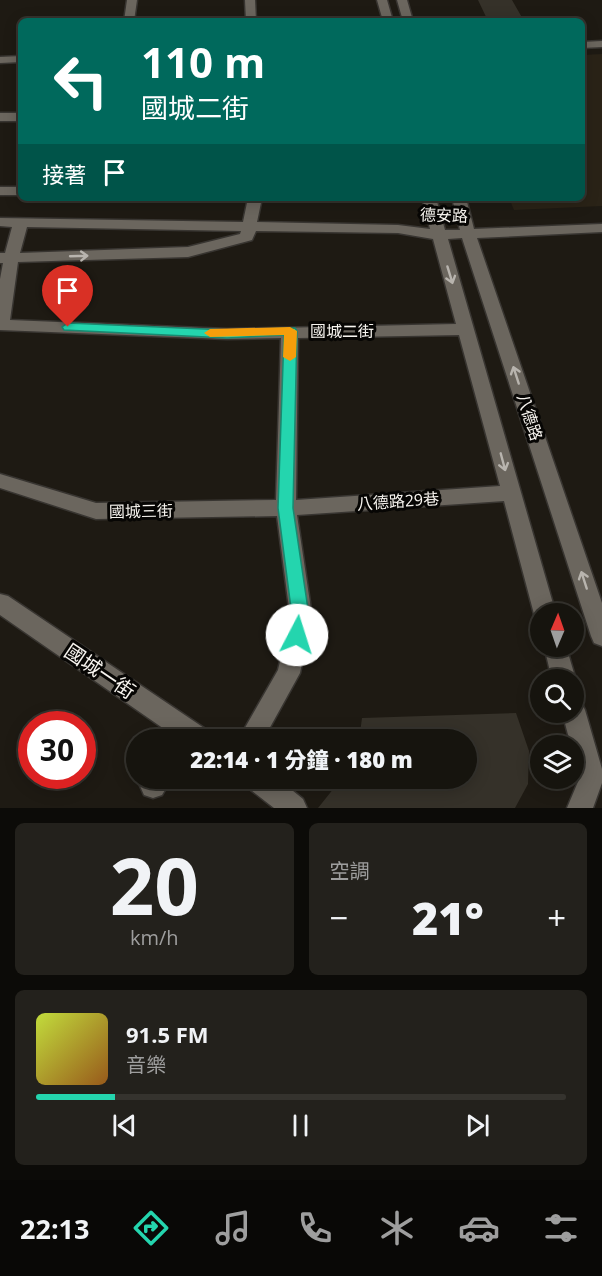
<!DOCTYPE html>
<html lang="zh-TW">
<meta charset="utf-8">
<style>
:root{--surface:#16140e;--page:#23211c;--text:#f1f3f6;--muted:#9e9e9e;--line:#35332e;--accent:#24d5ae}
body{margin:0;font-family:"Open Sans","Noto Sans TC",sans-serif;background:var(--page);color:var(--text);height:100vh;display:flex;flex-direction:column;font-size:22px;white-space:nowrap}
*{box-sizing:border-box;margin:0}
p{font-size:20px;color:var(--muted)}
.icon{flex:none;width:33px;height:33px;fill:none;stroke:currentColor;stroke-width:2;stroke-linecap:round;stroke-linejoin:round}
.map{position:relative;height:808px;overflow:hidden}
.details{display:flex;flex-direction:column;gap:15px;padding:15px;background:#0c0b08;flex:1}
.details>*{flex:none}
.top-card{position:absolute;left:18px;top:18px;width:567px;height:183px;border-radius:9px;box-shadow:0 3px 15px #0003,0 0 0 2px var(--line);background:#00695c;color:#fff;overflow:hidden}
.needle{width:39px;rotate:2deg}
.fabs{position:absolute;left:530px;top:603px;display:grid;gap:12px}
.fabs a{display:grid;place-items:center;width:54px;height:54px;border-radius:50%;background:var(--surface);box-shadow:0 3px 15px #0003,0 0 0 2px var(--line);font-size:30px}
.speed{position:absolute;left:18px;top:711px;display:flex;gap:12px;font-size:30px;font-weight:700;text-align:center}
.speed>*{display:grid;place-content:center;width:78px;height:78px;border-radius:50%;background:var(--surface);box-shadow:0 3px 15px #0003,0 0 0 2px var(--line);line-height:1}
.speed .limit{border:9px solid #d22;background:#fff;color:#111}
.pin{position:absolute;display:grid;place-items:center;width:51px;height:51px;color:#fff;margin:-62px -26px;border-radius:50% 50% 50% 0;rotate:-45deg;box-shadow:0 0 6px #0007}
.pin .icon{rotate:45deg}
.me{position:absolute;width:66px;margin:-33px;rotate:5deg;stroke-linejoin:round;filter:drop-shadow(0 0 4px #0008)}
.turn{display:flex;align-items:center;gap:21px;height:126px;padding:0 24px;font-size:27px}
.turn .icon{width:78px;height:78px;stroke-width:2.5}
.turn b{display:block;font-size:42px;line-height:51px}
.then{display:flex;align-items:center;height:57px;padding:0 24px;background:#0003;gap:12px;font-size:22px}
.big{font-size:45px;font-weight:800;line-height:1.1}
.details .tile{flex:1;display:flex;flex-direction:column;justify-content:center;gap:9px;min-width:0;padding:0 21px;border-radius:9px;background:var(--page)}
.details .dial{align-items:center;gap:0}
.dial b{font-size:78px;line-height:1}
.song{display:flex;align-items:center;gap:18px}
.cover{width:72px;height:72px;border-radius:9px;background:linear-gradient(135deg,hsl(70 70% 55%),hsl(30 70% 35%))}
.played{height:6px;border-radius:3px;background:linear-gradient(90deg,var(--accent) 15%,var(--line) 15%)}
.keys{display:flex;justify-content:space-around;direction:ltr}
.heat{display:flex;justify-content:space-between;align-items:center;font-size:33px;direction:ltr}
.details .tiles{flex:1;display:grid;gap:15px;grid-template-columns:1fr 1fr}
.tile:last-child{grid-column:span 2}
.trip{position:absolute;left:126px;top:729px;width:351px;height:60px;border-radius:30px;background:var(--surface);box-shadow:0 3px 15px #0003,0 0 0 2px var(--line);font-weight:800;line-height:60px;text-align:center}
.tabs{display:flex;height:96px;justify-content:space-around;align-items:center;background:#090806;color:var(--muted)}
.tabs .icon{width:42px;height:42px}
.tabs .selected{color:var(--accent)}
.tabs b{font-size:27px;color:var(--text)}
.map>svg:first-child{display:block}
.built{fill:#2a2317}
.building{fill:#353129}
.lines{fill:none;stroke-linecap:round;stroke-linejoin:round}
.minor-casing{stroke:#383531;stroke-width:3}
.minor{fill:#6b665e;fill-rule:evenodd}
.oneway{stroke:#b8b4ae}
.route{fill:#24d5ae;stroke:#178a71;stroke-width:1.5}
.slow{fill:#f59e0b}
.labels{text-anchor:middle;dominant-baseline:central;stroke-width:6;stroke-linejoin:round;paint-order:stroke}
.street-label{font-size:16px;fill:#f7f4ef;stroke:#070604}
.near-street-label{font-size:20px;fill:#f7f4ef;stroke:#070604}
</style>
<div class="map">
<svg width="602" height="808" viewBox="0 0 602 808">
<rect width="100%" height="100%" fill="#1e1a13"/>
<path class="built" d="M 602,54 L 602,206 L 514,210 L 509,198 L 582,198 L 582,55 Z"/>
<path class="building" d="M 478,0 L 512,0 L 524,21 L 488,21 Z
M 516,713 L 529,751 L 528,784 L 515,808 L 318,808 L 342,778 L 466,778 L 466,740 L 359,740 L 362,718 Z"/>
<g class="lines">
<g class="minor-casing">
<path id="minor" d="M 127,0 L 137,0 L 134,21 L 124,21 Z
M 245,0 L 255,0 L 256,21 L 246,21 Z
M 377,0 L 387,0 L 393,21 L 383,21 Z
M 397,0 L 407,0 L 413,21 L 403,21 Z
M 602,41 L 602,47 L 582,48 L 582,42 Z
M 21,56 L 21,62 L 0,63 L 0,57 Z
M 0,113 L 21,113 L 21,121 L 0,121 Z
M 0,187 L 21,187 L 21,195 L 0,195 Z
M 248,198 L 262,198 L 257,222 L 398,225 L 430,229 L 422,198 L 436,198 L 445,230 L 460,230 L 452,198 L 466,198 L 474,229 L 602,224 L 602,232 L 477,238 L 602,603 L 602,646 L 594,643 L 591,636 L 462,238 L 448,239 L 556,614 L 540,614 L 540,622 L 534,614 L 504,501 L 297,515 L 312,616 L 300,673 L 263,740 L 238,740 L 278,670 L 290,616 L 277,516 L 96,519 L 0,488 L 0,474 L 96,503 L 276,500 L 281,338 L 227,339 L 0,330 L 0,279 L 3,263 L 0,263 L 0,253 L 5,253 L 12,227 L 0,226 L 0,218 L 243,222 ZM 27,227 L 241,231 L 240,234 L 188,247 L 20,253 ZM 256,231 L 398,233 L 433,239 L 456,324 L 227,329 L 10,320 L 18,262 L 188,257 L 252,240 ZM 459,335 L 500,486 L 296,500 L 298,338 Z
M 0,594 L 8,596 L 210,732 L 213,740 L 180,740 L 0,615 Z
M 544,646 L 566,646 L 576,680 L 573,686 L 573,680 L 552,680 Z
M 573,699 L 581,702 L 585,710 L 602,769 L 602,783 L 593,808 L 567,808 L 580,777 L 573,746 L 571,746 L 562,712 L 573,712 Z
M 144,778 L 172,778 L 162,795 L 153,798 L 144,795 L 140,786 Z
M 244,778 L 277,778 L 303,799 L 307,808 L 274,808 L 247,787 Z"/>
</g>
<use href="#minor" class="minor"/>
</g>
<defs><path id="oneway-shaft" d="M-6 0H5M1.5-3L5.5 0L1.5 3" fill="none" stroke-width="1.6" stroke-linecap="round" stroke-linejoin="round" transform="scale(1.5)"/></defs>
<g class="oneway">
<use href="#oneway-shaft" transform="translate(79 256) rotate(-2)"/>
<use href="#oneway-shaft" transform="translate(450 275) rotate(73)"/>
<use href="#oneway-shaft" transform="translate(516 375) rotate(-108)"/>
<use href="#oneway-shaft" transform="translate(503 462) rotate(75)"/>
<use href="#oneway-shaft" transform="translate(584 580) rotate(-108)"/>
</g>
<path class="route" d="M 68,323 L 227,330 L 295,328 L 297,331 L 293,508 L 309,616 L 303,641 L 297,643 L 291,641 L 288,635 L 292,616 L 278,508 L 284,335 L 227,338 L 64,330 L 62,327 Z"/>
<path class="slow" d="M 290,327 L 297,331 L 296,357 L 290,361 L 283,357 L 284,335 L 210,337 L 204,333 L 210,329 Z"/>
<g class="labels">
<g class="street-label">
<text transform="translate(444 215) rotate(2)">德安路</text>
<text x="342" y="331">國城二街</text>
<text transform="translate(530 417) rotate(72)">八德路</text>
<text transform="translate(398 501) rotate(-4)">八德路29巷</text>
<text transform="translate(141 511) rotate(-1)">國城三街</text>
</g>
<g class="near-street-label">
<text transform="translate(100 671) rotate(34)">國城一街</text>
</g>
</g>
</svg>
<div class="fabs">
<a><svg class="needle" viewBox="-14 -14 28 28"><path d="M0-13l5 13h-10z" fill="#e53935"/><path d="M0 13l5-13h-10z" fill="#9e9e9e"/></svg></a>
<a><svg class="icon" aria-label="search" viewBox="0 0 24 24"><circle cx="10" cy="10" r="6"/><path d="M15 15l6 6"/></svg></a>
<a><svg class="icon" aria-label="layers" viewBox="0 0 24 24"><path d="M12 4l9 5-9 5-9-5zM3 14l9 5 9-5"/></svg></a>
</div>
<div class="speed"><div class="limit">30</div></div>
<div class="pin" style="left:68px;top:327px;background:#d93025"><svg class="icon" aria-label="arrive" viewBox="0 0 24 24"><path d="M6 21V4h12l-3 4 3 4H6"/></svg></div>
<svg class="me" style="left:297px;top:635px" viewBox="-20 -20 40 40"><circle r="19" fill="#fff"/><path d="M0-13L10 11 0 6-10 11z" fill="#24d5ae"/></svg>
<div class="trip">22:14 · 1 分鐘 · 180 m</div>
<div class="top-card">
<div class="turn"><svg class="icon" aria-label="left" viewBox="0 0 24 24"><path d="M17 20v-9H6M10 6l-5 5 5 5"/></svg><div><b>110 m</b>國城二街</div></div>
<div class="then">接著<svg class="icon" aria-label="arrive" viewBox="0 0 24 24"><path d="M6 21V4h12l-3 4 3 4H6"/></svg></div>
</div>
</div>
<section class="details">
<div class="tiles">
<div class="tile dial"><b>20</b><p>km/h</p></div>
<div class="tile"><p>空調</p>
<div class="heat"><a>−</a><b class="big">21°</b><a>+</a></div>
</div>
<div class="tile">
<div class="song"><i class="cover"></i><div><b>91.5 FM</b><p>音樂</p></div></div>
<div class="played"></div>
<div class="keys"><svg class="icon" aria-label="previous" viewBox="0 0 24 24"><path d="M18 5L8 12l10 7zM5 5v14"/></svg><svg class="icon" aria-label="pause" viewBox="0 0 24 24"><path d="M8 5v14M16 5v14"/></svg><svg class="icon" aria-label="next" viewBox="0 0 24 24"><path d="M6 5l10 7-10 7zM19 5v14"/></svg></div>
</div>
</div>
</section>
<nav class="tabs">
<b>22:13</b>
<svg class="icon selected" aria-label="directions" viewBox="0 0 24 24"><path d="M12 3l9 9-9 9-9-9zM9 14v-3h6M13 9l2 2-2 2"/></svg>
<svg class="icon" aria-label="music" viewBox="0 0 24 24"><path d="M9 18V5l10-2v13"/><circle cx="6" cy="18" r="3"/><circle cx="16" cy="16" r="3"/></svg>
<svg class="icon" aria-label="phone" viewBox="0 0 24 24"><path d="M5 4h4l2 5-3 2q2 4 5 5l2-3 5 2v4C11 20 4 13 5 4z"/></svg>
<svg class="icon" aria-label="climate" viewBox="0 0 24 24"><path d="M12 3v18M4 7l16 10M4 17L20 7"/></svg>
<svg class="icon" aria-label="car" viewBox="0 0 24 24"><path d="M5 17H2v-5l4-1 3-4h7l3 4 3 1v5h-3M9 17h6M6 11h13"/><circle cx="7" cy="17" r="2"/><circle cx="17" cy="17" r="2"/></svg>
<svg class="icon" aria-label="filters" viewBox="0 0 24 24"><path d="M4 7h16M4 17h16"/><circle cx="9" cy="7" r="2"/><circle cx="15" cy="17" r="2"/></svg>
</nav>
